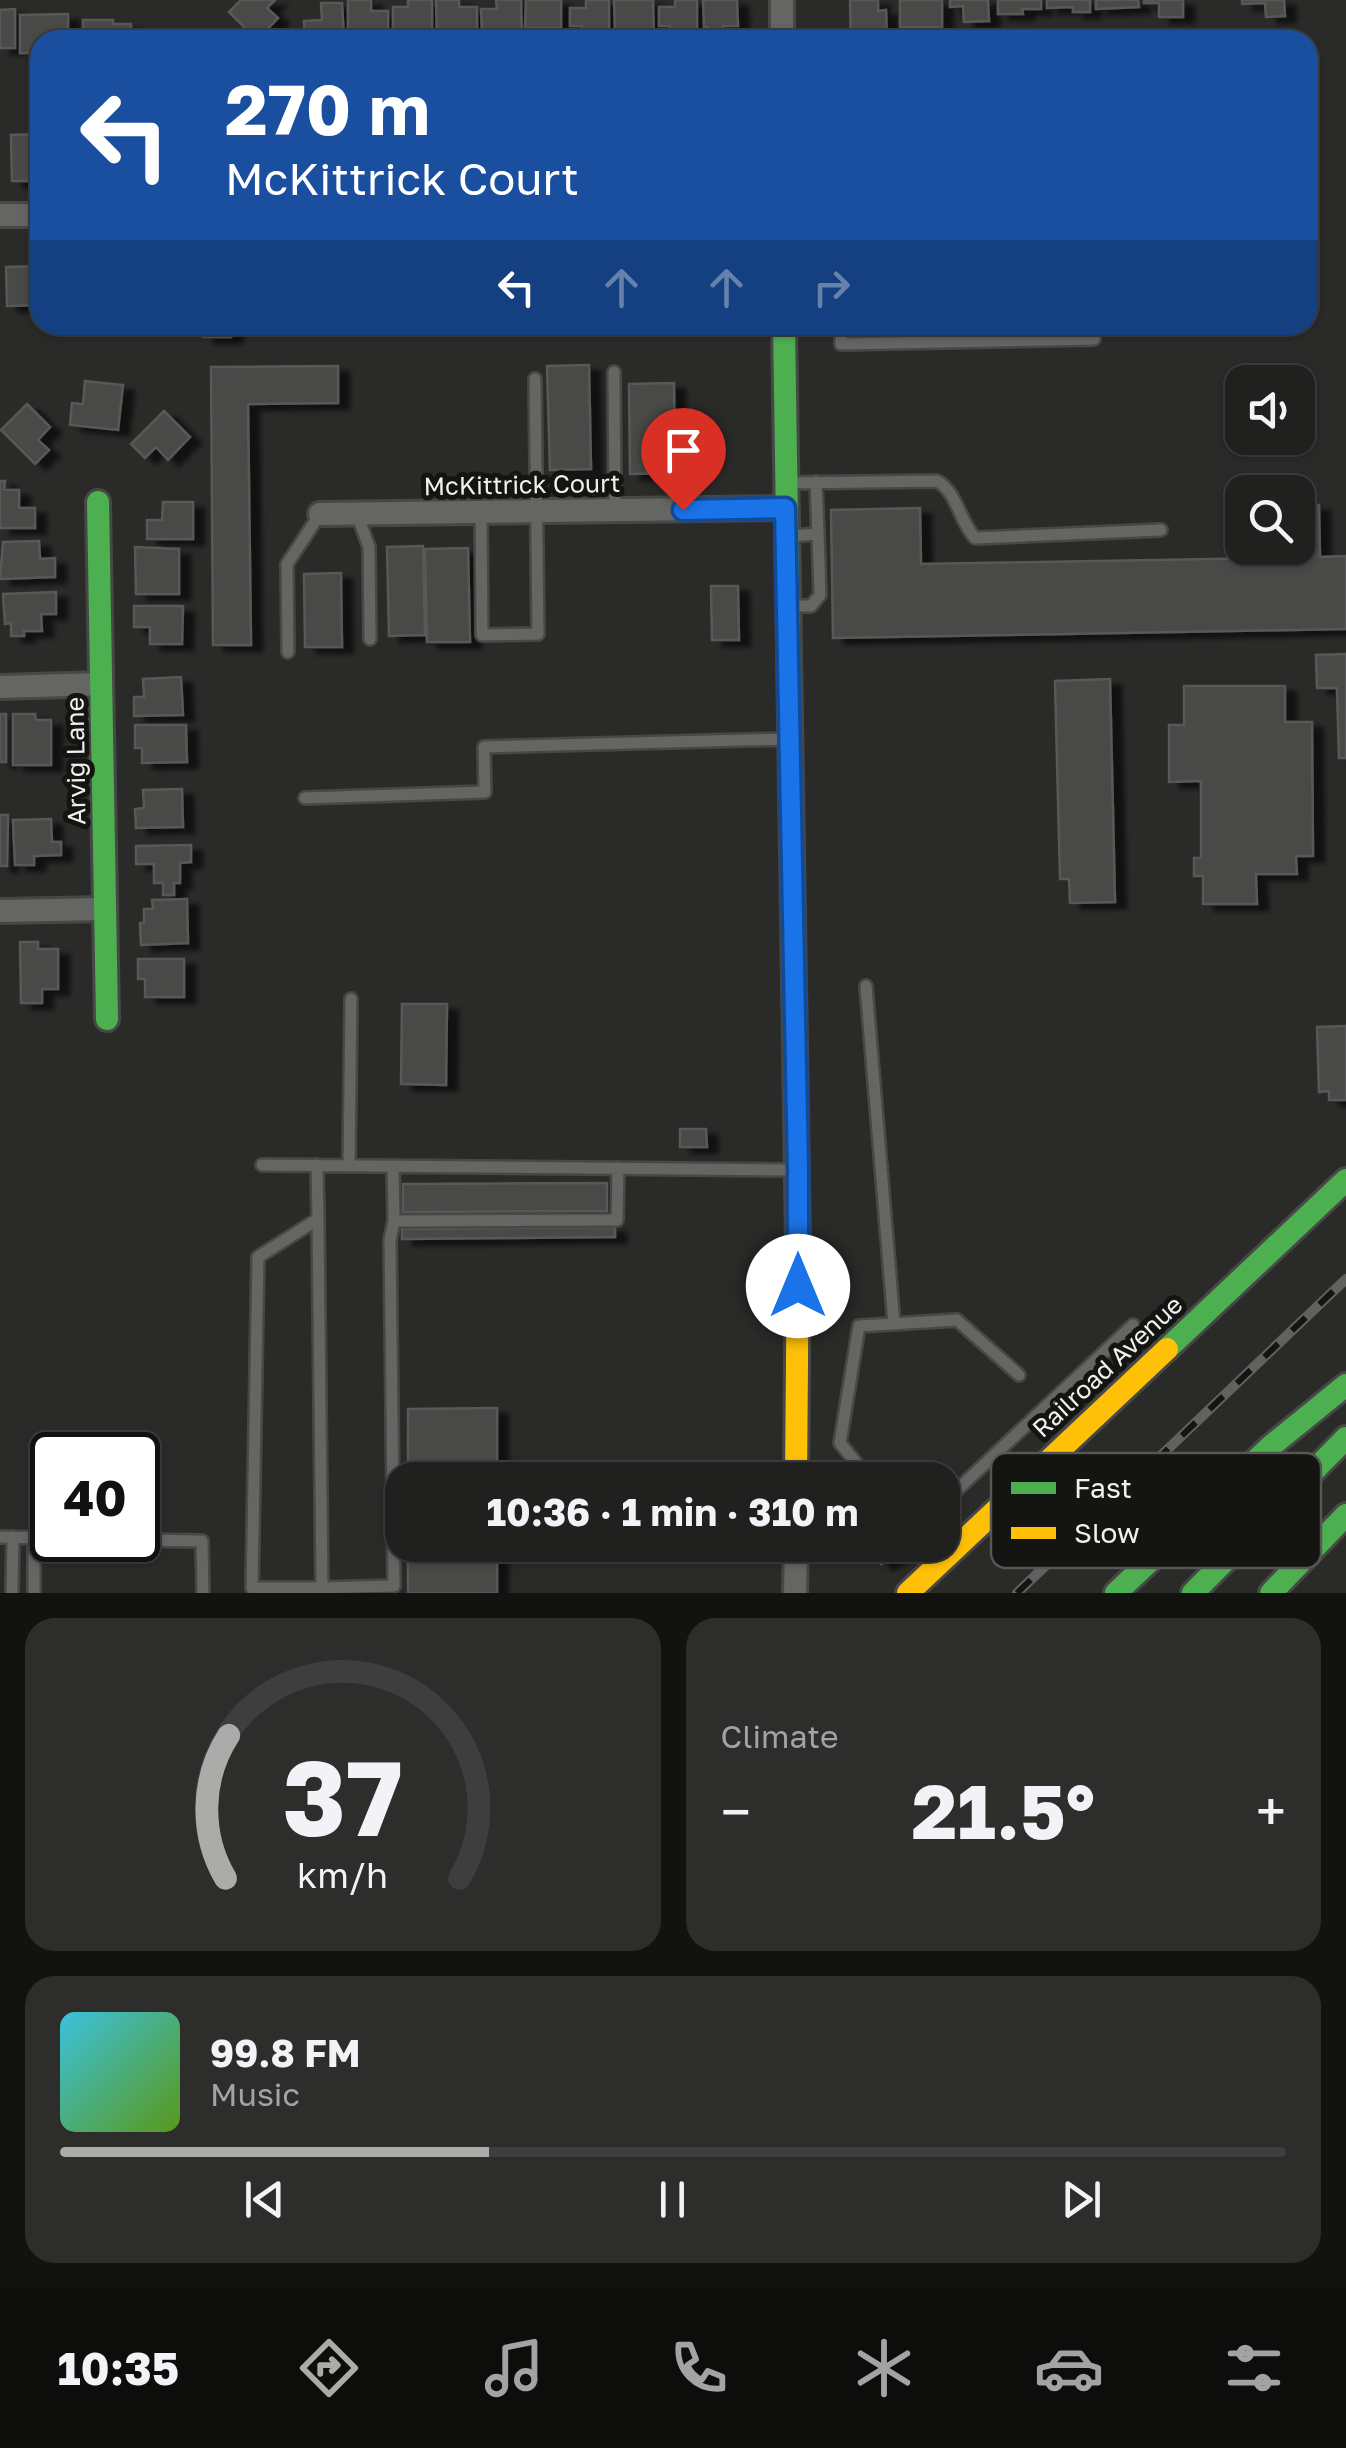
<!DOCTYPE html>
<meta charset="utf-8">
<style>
:root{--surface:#20201f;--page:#2d2d2c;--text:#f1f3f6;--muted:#a2a3a4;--line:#3d3e3d;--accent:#ababa9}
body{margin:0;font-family:"Golos Text",sans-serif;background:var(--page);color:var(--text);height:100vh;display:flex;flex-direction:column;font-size:38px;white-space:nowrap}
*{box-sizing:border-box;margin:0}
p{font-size:32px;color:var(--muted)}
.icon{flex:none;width:55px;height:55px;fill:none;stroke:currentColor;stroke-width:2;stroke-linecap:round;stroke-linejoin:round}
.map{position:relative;height:1593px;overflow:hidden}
.drawer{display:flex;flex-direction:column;gap:25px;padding:25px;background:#121211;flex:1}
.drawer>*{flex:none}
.banner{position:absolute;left:30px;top:30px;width:1288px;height:305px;border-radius:30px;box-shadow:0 2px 8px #0004,0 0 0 2px var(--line);background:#1a4fa0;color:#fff;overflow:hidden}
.fabs{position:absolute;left:1225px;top:365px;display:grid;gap:20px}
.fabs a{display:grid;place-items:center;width:90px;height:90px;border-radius:20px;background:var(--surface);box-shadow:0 2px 8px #0004,0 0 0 2px var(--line);font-size:50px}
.speed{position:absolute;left:30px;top:1432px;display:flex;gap:20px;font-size:50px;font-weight:700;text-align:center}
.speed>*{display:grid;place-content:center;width:130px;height:130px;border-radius:50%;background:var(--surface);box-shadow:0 2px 8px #0004,0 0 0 2px var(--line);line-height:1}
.speed .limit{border:5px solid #111;border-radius:15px;background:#fff;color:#111}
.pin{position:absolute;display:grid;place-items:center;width:85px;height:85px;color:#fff;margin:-102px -42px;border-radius:50% 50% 50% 0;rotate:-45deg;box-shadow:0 0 10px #0007}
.pin .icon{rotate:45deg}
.me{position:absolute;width:110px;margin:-55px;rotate:0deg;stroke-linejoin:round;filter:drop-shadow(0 0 8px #0008)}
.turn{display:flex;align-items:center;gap:35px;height:210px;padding:0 30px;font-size:45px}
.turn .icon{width:130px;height:130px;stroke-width:2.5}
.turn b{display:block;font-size:70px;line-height:85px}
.lanes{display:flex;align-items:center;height:95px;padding:0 30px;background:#0003;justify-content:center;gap:50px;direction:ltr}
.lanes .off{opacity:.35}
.big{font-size:75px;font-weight:700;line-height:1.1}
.drawer .widget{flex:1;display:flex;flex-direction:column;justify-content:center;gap:15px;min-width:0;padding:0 35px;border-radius:30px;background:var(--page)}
.drawer .dial{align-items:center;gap:0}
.dial svg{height:260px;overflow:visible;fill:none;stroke:var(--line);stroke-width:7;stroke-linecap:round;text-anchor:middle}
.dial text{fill:var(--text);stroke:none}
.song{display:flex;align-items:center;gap:30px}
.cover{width:120px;height:120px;border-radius:15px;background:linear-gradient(135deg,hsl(190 70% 55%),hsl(90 70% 35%))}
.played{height:10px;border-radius:5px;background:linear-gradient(90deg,var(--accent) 35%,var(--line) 35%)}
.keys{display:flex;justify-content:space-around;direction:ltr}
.heat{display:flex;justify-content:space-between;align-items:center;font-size:55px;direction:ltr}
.drawer .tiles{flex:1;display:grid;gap:25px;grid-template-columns:1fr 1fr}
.widget:last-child{grid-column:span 2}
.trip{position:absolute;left:385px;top:1462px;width:575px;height:100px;border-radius:30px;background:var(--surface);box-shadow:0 2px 8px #0004,0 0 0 2px var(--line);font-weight:700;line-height:100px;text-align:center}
.dock{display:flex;height:160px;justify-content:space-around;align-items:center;background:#0d0d0c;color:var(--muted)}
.dock .icon{width:70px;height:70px}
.dock .current{color:var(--accent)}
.dock b{font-size:45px;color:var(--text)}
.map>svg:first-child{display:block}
.building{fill:#484847;stroke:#585957;stroke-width:2.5;filter:url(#shadow)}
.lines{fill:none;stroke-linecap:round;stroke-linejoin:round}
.lane-casing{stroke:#474846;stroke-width:16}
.street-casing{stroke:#474846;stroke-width:28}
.fast-casing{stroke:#474846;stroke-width:28}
.slow-casing{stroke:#474846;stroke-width:28}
.lane{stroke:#656664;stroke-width:11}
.street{stroke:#656664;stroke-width:22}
.fast{stroke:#4caf50;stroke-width:22}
.slow{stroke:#ffc107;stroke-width:22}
.rail-casing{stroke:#616260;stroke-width:10}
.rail{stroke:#141413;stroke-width:6;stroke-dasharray:19;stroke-linecap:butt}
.route-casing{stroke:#114b97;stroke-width:25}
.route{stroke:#1a73e8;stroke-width:18}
.labels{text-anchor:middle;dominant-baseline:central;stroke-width:10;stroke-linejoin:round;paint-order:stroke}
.street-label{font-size:25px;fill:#f0f0ee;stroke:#141413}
.key{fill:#141413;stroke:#565655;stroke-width:2.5}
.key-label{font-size:28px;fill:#f0f0ee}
</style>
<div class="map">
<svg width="1346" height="1593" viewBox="0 0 1346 1593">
<defs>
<filter id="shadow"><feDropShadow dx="11" dy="6" stdDeviation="2.5" flood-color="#0009"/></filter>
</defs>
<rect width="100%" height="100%" fill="#2a2b29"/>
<path class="building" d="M 241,0 L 275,0 L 267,8 L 278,18 L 257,40 L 229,12 Z
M 348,0 L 371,0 L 371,11 L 388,11 L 388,40 L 348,40 Z
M 408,0 L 432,0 L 432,40 L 404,40 L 404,31 L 393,31 L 393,7 L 408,7 Z
M 436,0 L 459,0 L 459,7 L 477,7 L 477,31 L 466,31 L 466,39 L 437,40 Z
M 496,0 L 521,0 L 522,40 L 492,40 L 492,29 L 482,30 L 481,9 L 497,9 Z
M 526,0 L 561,0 L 561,28 L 525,28 Z
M 586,0 L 609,0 L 609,39 L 582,39 L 582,26 L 570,26 L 570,8 L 586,8 Z
M 614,0 L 653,0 L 654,40 L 635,40 L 635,31 L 615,32 Z
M 675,0 L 697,0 L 697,38 L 670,38 L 670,26 L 659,26 L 659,7 L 675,7 Z
M 703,0 L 737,0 L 738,26 L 723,26 L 723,35 L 709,35 L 708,27 L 704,27 Z
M 850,0 L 878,0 L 878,11 L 886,10 L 887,40 L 851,40 Z
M 900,0 L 942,0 L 942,27 L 900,27 Z
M 950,0 L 988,0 L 989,21 L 964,22 L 963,6 L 950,7 Z
M 998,0 L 1041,0 L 1041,9 L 1022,9 L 1023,14 L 998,14 Z
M 1047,0 L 1090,0 L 1090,12 L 1073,12 L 1073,7 L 1047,8 Z
M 1096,0 L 1138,0 L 1139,7 L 1096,9 Z
M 1144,0 L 1183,0 L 1183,17 L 1159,17 L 1159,3 L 1144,3 Z
M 1242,0 L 1284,0 L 1285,16 L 1266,17 L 1265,3 L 1242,4 Z
M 321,3 L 342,3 L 344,40 L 305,40 L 304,21 L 322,20 Z
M 15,9 L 15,48 L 0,48 L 0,10 Z
M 68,14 L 68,40 L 40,40 L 40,53 L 20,53 L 20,15 Z
M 83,20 L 113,20 L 113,24 L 131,24 L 131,40 L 83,40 Z
M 40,134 L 40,161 L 34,161 L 35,181 L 12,181 L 11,135 Z
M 40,266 L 40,305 L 7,306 L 6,267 Z
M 203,325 L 232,325 L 231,337 L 203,337 Z
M 862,325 L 1081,325 L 862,328 Z
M 589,365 L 591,469 L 550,470 L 547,366 Z
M 338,366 L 338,403 L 248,404 L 251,645 L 213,645 L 211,367 Z
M 85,381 L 123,385 L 118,430 L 70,425 L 72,403 L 83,404 Z
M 674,383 L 675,473 L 630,474 L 629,384 Z
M 27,404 L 50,427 L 38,440 L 49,450 L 35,464 L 1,430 Z
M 164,411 L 190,437 L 168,460 L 156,447 L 145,458 L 131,444 Z
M 0,481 L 5,481 L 4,490 L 19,490 L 19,508 L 35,508 L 35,528 L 0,528 Z
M 163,502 L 193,502 L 193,539 L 147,539 L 147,520 L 162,520 Z
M 1299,505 L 1319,505 L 1320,557 L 1346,556 L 1346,629 L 833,638 L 831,510 L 920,508 L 921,564 L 1274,558 L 1274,548 L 1291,548 L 1291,557 L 1300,557 Z
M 39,541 L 40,559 L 55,558 L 55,577 L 0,579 L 3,542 Z
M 423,546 L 425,635 L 389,636 L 387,547 Z
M 135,547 L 179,549 L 179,594 L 136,594 Z
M 468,548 L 470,642 L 427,642 L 425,549 Z
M 341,573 L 342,647 L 305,647 L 304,574 Z
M 711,586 L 738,586 L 739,640 L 712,640 Z
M 56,592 L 56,614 L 41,614 L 42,631 L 24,631 L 24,636 L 11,636 L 11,623 L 5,624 L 3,594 Z
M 134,606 L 183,606 L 182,644 L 150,644 L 150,627 L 134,627 Z
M 1346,654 L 1346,758 L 1339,758 L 1337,688 L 1317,688 L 1316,655 Z
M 181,677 L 183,715 L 134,716 L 134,697 L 144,697 L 143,679 Z
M 1110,679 L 1115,902 L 1070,903 L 1069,879 L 1060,879 L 1055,681 Z
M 1184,686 L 1285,686 L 1285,722 L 1312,722 L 1313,856 L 1296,856 L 1297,874 L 1256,874 L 1257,904 L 1203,904 L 1203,876 L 1194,876 L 1194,858 L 1201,858 L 1201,781 L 1169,782 L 1169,725 L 1184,725 Z
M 0,714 L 6,714 L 6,762 L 0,762 Z
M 13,714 L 35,714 L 36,720 L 51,720 L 51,765 L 13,765 Z
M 135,725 L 186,725 L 187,762 L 142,763 L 142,748 L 135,748 Z
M 182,789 L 183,827 L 136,828 L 135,809 L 144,808 L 143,790 Z
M 0,815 L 8,815 L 7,866 L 0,866 Z
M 51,819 L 52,842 L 61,842 L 61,855 L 34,856 L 34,865 L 15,865 L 13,820 Z
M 191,845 L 191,862 L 180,863 L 180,883 L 174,883 L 174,895 L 163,895 L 163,883 L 154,883 L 154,864 L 136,864 L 136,846 Z
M 187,899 L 188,943 L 141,945 L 140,923 L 144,923 L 144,909 L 153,909 L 152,900 Z
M 20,942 L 38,942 L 38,949 L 58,949 L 58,989 L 42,989 L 42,1003 L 21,1003 Z
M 138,959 L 184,959 L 184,997 L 145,997 L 145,979 L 138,979 Z
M 402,1004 L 447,1004 L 446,1085 L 401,1084 Z
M 1346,1026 L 1346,1100 L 1329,1100 L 1329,1091 L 1319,1092 L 1317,1027 Z
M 680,1129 L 706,1129 L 707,1147 L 680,1147 Z
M 607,1183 L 607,1211 L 403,1212 L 403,1184 Z
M 615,1227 L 615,1237 L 402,1239 L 402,1229 Z
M 497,1408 L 497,1480 L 408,1480 L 408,1409 Z
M 408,1545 L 497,1545 L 497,1593 L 408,1593 Z
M 871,1545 L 906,1545 L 908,1550 L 881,1564 Z"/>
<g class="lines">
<g class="lane-casing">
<path id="lane" d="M 841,325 L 841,344 L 1094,339 L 1094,325
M 614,372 L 615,510
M 816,482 L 818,534
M 789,483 L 937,481 C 957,492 959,520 975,538 L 1161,530
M 481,512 L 482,635 L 538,634 L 535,379
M 357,514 L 369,547 L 370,639
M 790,536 L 818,534 L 820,595 L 811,606 L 793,606
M 288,652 L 287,564 L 320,514
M 305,798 L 485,792 L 484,747 L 786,739
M 866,986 L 894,1324
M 262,1165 L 794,1170
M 317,1165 L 318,1219 L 322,1588 L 252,1588 L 258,1257 L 318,1219
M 349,1166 L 351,999
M 393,1166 L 394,1221 L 617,1220 L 618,1168
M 870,1480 L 840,1443 L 859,1326 L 957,1320 L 1019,1375
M 942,1504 L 1133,1325
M 0,1537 L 52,1538
M 134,1540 L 202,1541 L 203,1593
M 922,1545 L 937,1563
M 322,1588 L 394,1586 L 390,1240 L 394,1221
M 12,1593 L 13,1537
M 34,1593 L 34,1538"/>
</g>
<g class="street-casing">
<path id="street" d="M 782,0 L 782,40
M 0,215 L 40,215
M 320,514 L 785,508
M 0,687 L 101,684
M 0,911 L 105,909
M 795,1593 L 796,1545"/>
</g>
<g class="fast-casing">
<path id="fast" d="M 784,325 L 798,1244
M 98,502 L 107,1019
M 1167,1349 L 1346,1180
M 1116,1593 L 1271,1446 L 1346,1385
M 1193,1593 L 1346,1438
M 1271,1593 L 1346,1515"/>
</g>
<g class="slow-casing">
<path id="slow" d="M 796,1480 L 798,1244
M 908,1593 L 1167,1349"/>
</g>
<use href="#lane" class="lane"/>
<use href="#street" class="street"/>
<use href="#fast" class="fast"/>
<use href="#slow" class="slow"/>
<g class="rail-casing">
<path id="rail" d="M 1017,1593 L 1346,1279"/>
</g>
<use href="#rail" class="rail"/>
</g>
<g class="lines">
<g class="route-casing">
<path id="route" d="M 683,510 L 785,508 L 798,1170 L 798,1286"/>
</g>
<use href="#route" class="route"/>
</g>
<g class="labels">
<g class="street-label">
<text transform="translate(522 484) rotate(-1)">McKittrick Court</text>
<text transform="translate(75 761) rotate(-91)">Arvig Lane</text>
<text transform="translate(1107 1366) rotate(-43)">Railroad Avenue</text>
</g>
</g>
<rect x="991" y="1453" width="330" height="115" rx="15" class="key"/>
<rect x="1011" y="1482" width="45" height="12" fill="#4caf50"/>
<rect x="1011" y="1527" width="45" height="12" fill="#ffc107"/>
<g class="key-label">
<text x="1074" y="1498">Fast</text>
<text x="1074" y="1543">Slow</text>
</g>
</svg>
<div class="fabs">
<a><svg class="icon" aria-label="sound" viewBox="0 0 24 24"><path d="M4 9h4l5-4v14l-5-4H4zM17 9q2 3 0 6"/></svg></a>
<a><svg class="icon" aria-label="search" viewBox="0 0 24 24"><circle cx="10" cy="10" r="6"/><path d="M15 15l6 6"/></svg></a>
</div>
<div class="speed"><div class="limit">40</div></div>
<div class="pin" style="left:683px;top:510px;background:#d93025"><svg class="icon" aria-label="arrive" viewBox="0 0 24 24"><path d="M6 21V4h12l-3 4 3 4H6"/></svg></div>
<svg class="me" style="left:798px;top:1286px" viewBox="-20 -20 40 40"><circle r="19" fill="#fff"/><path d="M0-13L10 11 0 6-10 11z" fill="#1a73e8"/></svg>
<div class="trip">10:36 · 1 min · 310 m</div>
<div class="banner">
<div class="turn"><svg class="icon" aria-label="left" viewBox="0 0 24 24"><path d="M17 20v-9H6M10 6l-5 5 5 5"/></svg><div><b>270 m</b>McKittrick Court</div></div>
<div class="lanes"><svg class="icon" aria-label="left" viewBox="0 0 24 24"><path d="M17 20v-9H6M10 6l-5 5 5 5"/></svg><svg class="icon off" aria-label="ahead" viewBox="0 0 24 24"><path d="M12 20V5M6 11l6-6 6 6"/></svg><svg class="icon off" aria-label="ahead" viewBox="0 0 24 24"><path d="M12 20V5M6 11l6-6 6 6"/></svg><svg class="icon off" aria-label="right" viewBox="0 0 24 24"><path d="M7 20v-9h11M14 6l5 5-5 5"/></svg></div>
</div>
</div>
<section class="drawer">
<div class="tiles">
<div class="widget dial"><svg viewBox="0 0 100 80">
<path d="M14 69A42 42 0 1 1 86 69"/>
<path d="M14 69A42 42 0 0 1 15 25" stroke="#ababa9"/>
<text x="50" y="56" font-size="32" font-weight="700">37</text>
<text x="50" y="72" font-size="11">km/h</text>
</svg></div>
<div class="widget"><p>Climate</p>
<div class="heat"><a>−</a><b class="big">21.5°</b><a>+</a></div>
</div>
<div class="widget">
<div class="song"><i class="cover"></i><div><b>99.8 FM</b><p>Music</p></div></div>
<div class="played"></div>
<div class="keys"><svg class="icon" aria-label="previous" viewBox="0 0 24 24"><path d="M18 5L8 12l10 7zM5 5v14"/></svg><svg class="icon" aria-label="pause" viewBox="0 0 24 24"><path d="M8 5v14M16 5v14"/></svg><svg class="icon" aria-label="next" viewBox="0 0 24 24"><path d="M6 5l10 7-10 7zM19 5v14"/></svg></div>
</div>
</div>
</section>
<nav class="dock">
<b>10:35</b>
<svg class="icon current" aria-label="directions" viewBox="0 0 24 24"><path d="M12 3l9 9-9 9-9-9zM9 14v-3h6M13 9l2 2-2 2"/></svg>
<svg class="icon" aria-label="music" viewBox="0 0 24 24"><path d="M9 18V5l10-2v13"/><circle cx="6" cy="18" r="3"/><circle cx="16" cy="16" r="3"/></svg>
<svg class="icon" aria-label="phone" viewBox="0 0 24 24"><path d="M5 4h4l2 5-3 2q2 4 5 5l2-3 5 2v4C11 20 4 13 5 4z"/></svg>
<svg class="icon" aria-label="climate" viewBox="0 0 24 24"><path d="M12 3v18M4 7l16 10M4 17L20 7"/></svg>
<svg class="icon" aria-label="car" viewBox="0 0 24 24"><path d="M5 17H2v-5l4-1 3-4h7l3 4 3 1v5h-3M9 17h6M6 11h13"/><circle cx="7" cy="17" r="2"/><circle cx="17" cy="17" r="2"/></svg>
<svg class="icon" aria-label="filters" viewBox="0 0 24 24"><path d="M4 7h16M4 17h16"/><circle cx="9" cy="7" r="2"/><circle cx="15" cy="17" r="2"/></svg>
</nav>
